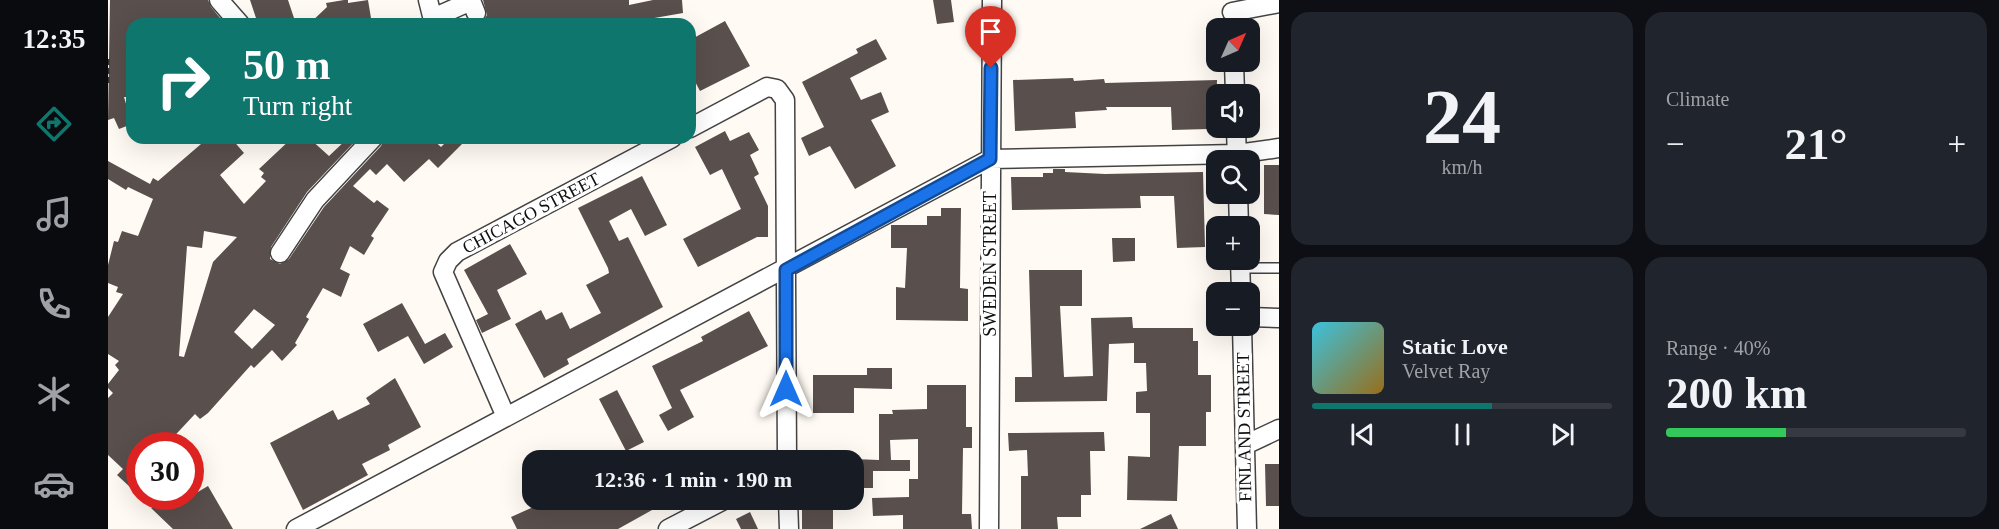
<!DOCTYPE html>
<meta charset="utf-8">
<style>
:root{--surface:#171b24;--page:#20242c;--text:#f1f3f6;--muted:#9ea1a6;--line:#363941;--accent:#0f766e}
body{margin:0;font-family:Georgia,serif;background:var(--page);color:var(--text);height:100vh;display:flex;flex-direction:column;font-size:22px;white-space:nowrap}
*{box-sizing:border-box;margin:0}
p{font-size:20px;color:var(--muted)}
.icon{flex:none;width:33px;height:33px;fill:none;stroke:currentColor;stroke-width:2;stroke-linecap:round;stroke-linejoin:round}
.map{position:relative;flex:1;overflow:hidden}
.panel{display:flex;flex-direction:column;gap:12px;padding:12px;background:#0d0f14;width:720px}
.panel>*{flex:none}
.top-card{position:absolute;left:18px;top:18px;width:570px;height:126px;border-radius:18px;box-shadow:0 6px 24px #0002;background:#0f766e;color:#fff;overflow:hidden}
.needle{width:39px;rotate:45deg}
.buttons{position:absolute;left:1098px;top:18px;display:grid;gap:12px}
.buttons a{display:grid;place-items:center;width:54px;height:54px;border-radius:12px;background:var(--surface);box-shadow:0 6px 24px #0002;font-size:30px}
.speed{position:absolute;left:18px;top:432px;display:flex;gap:12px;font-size:30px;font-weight:700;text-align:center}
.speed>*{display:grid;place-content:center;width:78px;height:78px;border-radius:50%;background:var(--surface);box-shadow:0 6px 24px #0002;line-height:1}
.speed .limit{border:9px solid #d22;background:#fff;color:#111}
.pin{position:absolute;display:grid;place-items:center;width:51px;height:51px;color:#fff;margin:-62px -26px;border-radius:50% 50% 50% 0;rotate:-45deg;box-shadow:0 0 6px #0007}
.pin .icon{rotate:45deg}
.me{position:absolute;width:66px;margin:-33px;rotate:0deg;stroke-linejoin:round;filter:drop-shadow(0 0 4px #0008)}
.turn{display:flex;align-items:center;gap:21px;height:126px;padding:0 18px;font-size:27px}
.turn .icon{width:78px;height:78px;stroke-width:2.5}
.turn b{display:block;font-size:42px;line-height:51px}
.big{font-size:45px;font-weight:700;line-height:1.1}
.panel .tile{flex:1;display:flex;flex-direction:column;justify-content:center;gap:9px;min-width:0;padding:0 21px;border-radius:18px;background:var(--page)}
.panel .dial{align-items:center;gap:0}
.dial b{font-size:78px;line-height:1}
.song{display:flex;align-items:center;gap:18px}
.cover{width:72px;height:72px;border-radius:9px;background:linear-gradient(135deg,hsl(190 70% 55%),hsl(40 70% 35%))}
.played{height:6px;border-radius:3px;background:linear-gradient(90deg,var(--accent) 60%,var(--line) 60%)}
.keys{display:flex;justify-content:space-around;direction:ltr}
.heat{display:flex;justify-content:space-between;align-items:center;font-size:33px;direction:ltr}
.charge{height:9px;border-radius:4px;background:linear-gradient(90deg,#34c759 40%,var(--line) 0)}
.panel .tiles{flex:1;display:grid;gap:12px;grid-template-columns:repeat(2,1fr)}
.trip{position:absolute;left:414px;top:450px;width:342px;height:60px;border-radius:18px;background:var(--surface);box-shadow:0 6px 24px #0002;font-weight:700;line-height:60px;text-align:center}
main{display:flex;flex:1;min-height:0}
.dock{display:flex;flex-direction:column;width:108px;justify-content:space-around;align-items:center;background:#090b0e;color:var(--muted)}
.dock .icon{width:42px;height:42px}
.dock .selected{color:var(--accent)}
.dock b{font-size:27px;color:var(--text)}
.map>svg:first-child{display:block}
.building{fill:#594f4c;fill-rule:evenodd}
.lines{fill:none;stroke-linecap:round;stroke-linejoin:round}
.service-casing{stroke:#434343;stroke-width:12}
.minor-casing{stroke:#434343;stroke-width:21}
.path{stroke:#323232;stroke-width:3;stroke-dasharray:6 3;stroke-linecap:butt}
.service{stroke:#fff;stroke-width:9}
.minor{stroke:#fff;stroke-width:18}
.route-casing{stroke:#114b97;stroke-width:15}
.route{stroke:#1a73e8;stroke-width:10}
.labels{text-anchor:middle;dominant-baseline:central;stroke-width:6;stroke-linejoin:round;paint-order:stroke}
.street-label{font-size:18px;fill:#101010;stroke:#fff}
</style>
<main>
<nav class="dock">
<b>12:35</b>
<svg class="icon selected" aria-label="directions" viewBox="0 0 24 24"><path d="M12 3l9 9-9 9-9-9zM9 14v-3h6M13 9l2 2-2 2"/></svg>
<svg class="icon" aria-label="music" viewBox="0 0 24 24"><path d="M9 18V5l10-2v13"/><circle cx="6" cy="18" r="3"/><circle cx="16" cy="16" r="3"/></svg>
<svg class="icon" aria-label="phone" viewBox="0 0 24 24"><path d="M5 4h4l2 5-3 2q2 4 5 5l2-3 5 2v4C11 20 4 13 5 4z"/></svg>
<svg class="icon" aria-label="climate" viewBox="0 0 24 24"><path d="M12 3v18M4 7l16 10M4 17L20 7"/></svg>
<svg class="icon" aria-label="car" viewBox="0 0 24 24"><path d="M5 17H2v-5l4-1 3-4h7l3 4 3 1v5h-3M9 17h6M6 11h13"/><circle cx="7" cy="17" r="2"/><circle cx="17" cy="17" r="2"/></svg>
</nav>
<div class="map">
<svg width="1171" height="529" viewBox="0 0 1171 529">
<rect width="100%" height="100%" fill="#fffbf4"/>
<path class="building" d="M 2,0 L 100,0 L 103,7 L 117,24 L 24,24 L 24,97 L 16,97 L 24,124 L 11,129 L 6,118 L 0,120 Z
M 142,0 L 180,0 L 188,24 L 150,24 Z
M 236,0 L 240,0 L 240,3 L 260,0 L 264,24 L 201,24 L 219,7 L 218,3 Z
M 375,0 L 521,0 L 521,5 L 545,0 L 574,0 L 575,13 L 512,24 L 368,24 L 376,20 L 379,15 Z
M 825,0 L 843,0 L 846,22 L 829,24 Z
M 617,21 L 642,66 L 592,91 L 582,72 L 582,40 Z
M 768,39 L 779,59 L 742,78 L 753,100 L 773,92 L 781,112 L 763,120 L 788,166 L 747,189 L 722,146 L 701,156 L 693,138 L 716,127 L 694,82 L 750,53 L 748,49 Z
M 965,78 L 966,81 L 996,79 L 997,83 L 1109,80 L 1108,117 L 1100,117 L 1100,129 L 1064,130 L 1063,107 L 998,107 L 999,110 L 967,112 L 968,128 L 907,131 L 905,80 Z
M 617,131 L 622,141 L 641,132 L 651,150 L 642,155 L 651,174 L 646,177 L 660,206 L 660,237 L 649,237 L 590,267 L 575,239 L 633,209 L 614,169 L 602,175 L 587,147 Z
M 100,138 L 123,138 L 136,153 L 112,175 L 136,204 L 158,181 L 153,177 L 156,173 L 151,169 L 184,138 L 201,138 L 221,156 L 240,138 L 250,138 L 199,192 L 163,247 L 162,259 L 172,264 L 181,259 L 216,207 L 273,146 L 276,138 L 323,138 L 333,147 L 342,138 L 360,138 L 330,168 L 321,159 L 296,182 L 279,164 L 268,175 L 262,169 L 245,186 L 266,203 L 269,200 L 281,209 L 263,236 L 266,238 L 256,255 L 242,246 L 232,269 L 242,274 L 233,297 L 215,288 L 198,317 L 201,319 L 187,343 L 189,345 L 174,361 L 164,350 L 146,368 L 143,365 L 100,413 L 92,419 L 87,414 L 57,446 L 32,446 L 32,477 L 22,487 L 9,475 L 15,469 L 0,455 L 0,398 L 5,393 L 0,388 L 0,384 L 11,370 L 7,365 L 11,361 L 0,354 L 0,317 L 15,294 L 8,292 L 10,287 L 0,283 L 0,265 L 6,241 L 10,242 L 14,231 L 30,236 L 45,199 L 20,187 L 18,190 L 0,179 L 0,161 L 42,184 L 45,178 L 50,181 ZM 96,231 L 129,237 L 105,262 L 76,357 L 71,356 L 79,246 L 94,248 ZM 146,309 L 167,325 L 144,349 L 126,332 Z
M 1156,165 L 1171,165 L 1171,215 L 1156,214 Z
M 945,169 L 957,169 L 957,172 L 997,174 L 1095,172 L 1097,247 L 1069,248 L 1066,196 L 1032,196 L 1033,208 L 904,210 L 903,177 L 935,177 L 935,173 L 945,173 Z
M 534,176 L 559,225 L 537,236 L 523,209 L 501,221 L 511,241 L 520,237 L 555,307 L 459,359 L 461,364 L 436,378 L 407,324 L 433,310 L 438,320 L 454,312 L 462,329 L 493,313 L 478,285 L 501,273 L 500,268 L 470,208 Z
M 833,208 L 853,208 L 852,288 L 860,289 L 860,321 L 788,320 L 788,287 L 797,288 L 799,248 L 783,248 L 783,225 L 819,225 L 819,216 L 833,216 Z
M 1004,238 L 1027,238 L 1027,261 L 1005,262 Z
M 402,244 L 419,274 L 389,290 L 403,319 L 374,333 L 368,320 L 380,314 L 356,270 Z
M 921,270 L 974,270 L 974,306 L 952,306 L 956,377 L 985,376 L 983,318 L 1024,317 L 1025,328 L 1085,328 L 1085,341 L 1090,341 L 1090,375 L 1103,375 L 1103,412 L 1098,412 L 1098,446 L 1071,446 L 1069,501 L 1019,500 L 1020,456 L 1042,457 L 1042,413 L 1028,413 L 1028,392 L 1039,391 L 1038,363 L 1026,363 L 1026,343 L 1001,344 L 999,401 L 907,402 L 907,377 L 924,377 Z
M 294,303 L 317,344 L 337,333 L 345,347 L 316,364 L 300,336 L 270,352 L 255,324 Z
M 641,311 L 660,346 L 572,390 L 586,417 L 560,431 L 551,415 L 564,408 L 544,366 L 595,341 L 593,337 Z
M 759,368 L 784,368 L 784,389 L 746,388 L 746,413 L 705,413 L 705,375 L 759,375 Z
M 287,378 L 313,427 L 280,445 L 282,450 L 254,464 L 260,475 L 195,510 L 162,443 L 225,410 L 230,420 L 262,404 L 258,398 Z
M 819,385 L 858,385 L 858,427 L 864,427 L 864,448 L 855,448 L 854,514 L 863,514 L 864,529 L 795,529 L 795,515 L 765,516 L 764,498 L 801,497 L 801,479 L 810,479 L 810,439 L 782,440 L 783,460 L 802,460 L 802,471 L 765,471 L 765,488 L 746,488 L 746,459 L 771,460 L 771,414 L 785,414 L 784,410 L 819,409 Z
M 509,390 L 536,442 L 518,451 L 491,399 Z
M 996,432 L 997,451 L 982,451 L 983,495 L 973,495 L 973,517 L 949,517 L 950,529 L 913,529 L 913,476 L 920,476 L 919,450 L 901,451 L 900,433 Z
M 1157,464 L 1171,464 L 1171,506 L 1158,506 Z
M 100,486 L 125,529 L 65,529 L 43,508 L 66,496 L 83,496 Z
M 441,500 L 562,500 L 510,529 L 409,529 L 403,517 Z
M 694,500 L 725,500 L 725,529 L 694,529 Z
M 642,512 L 650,529 L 633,529 L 628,519 Z
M 1063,514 L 1070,529 L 1032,529 Z"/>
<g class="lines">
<g class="service-casing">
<path id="service" d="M 1132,268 L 1171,268"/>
</g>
<g class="minor-casing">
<path id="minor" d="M 111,0 L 132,24
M 320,0 L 326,24
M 1124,12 L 1171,3
M 325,18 L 361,2 L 364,3 L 368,13
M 1126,62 L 1127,94
M 582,128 L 659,87 L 669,89 L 677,100 L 679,460
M 1128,128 L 1129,160
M 1130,194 L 1131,226
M 172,253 L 207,200 L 265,138
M 1132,260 L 1133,292
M 1142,317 L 1171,318
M 1134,326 L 1139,529
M 398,417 L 335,272 L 340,261 L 349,252 L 564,138
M 1137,445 L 1171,429
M 680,500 L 681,529
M 188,529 L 882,159 L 1129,154 L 1171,148
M 560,529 L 616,500
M 881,529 L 884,0"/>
</g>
<path class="path" d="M 0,59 L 0,86"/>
<use href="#service" class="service"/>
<use href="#minor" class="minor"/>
</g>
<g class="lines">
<g class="route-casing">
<path id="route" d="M 678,389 L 678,270 L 882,159 L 883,68"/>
</g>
<use href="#route" class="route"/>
</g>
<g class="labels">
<g class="street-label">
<text transform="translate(423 213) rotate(-28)">CHICAGO STREET</text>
<text transform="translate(882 264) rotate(-90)">SWEDEN STREET</text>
<text transform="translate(1136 427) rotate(-91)">FINLAND STREET</text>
</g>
</g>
</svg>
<div class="buttons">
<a><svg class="needle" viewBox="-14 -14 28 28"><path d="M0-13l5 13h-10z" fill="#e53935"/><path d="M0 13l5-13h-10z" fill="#9ea1a6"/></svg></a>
<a><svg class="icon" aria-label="sound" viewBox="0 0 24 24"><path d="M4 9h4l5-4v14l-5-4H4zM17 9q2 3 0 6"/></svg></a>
<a><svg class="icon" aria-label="search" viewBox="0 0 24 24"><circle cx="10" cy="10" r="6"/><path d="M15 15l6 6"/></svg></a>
<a>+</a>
<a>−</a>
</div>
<div class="speed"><div class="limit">30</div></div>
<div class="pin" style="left:883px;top:68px;background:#d93025"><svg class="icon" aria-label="arrive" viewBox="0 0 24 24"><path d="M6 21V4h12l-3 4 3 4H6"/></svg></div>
<svg class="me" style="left:678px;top:389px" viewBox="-20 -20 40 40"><path d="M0-17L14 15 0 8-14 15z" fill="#1a73e8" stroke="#fff" stroke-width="4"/></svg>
<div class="trip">12:36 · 1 min · 190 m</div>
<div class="top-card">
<div class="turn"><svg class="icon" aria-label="right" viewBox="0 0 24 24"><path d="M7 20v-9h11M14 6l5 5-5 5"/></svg><div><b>50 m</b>Turn right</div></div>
</div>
</div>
<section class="panel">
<div class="tiles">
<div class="tile dial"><b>24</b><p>km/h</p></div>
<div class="tile"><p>Climate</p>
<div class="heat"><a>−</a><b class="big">21°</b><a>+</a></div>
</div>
<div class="tile">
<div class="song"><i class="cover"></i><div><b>Static Love</b><p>Velvet Ray</p></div></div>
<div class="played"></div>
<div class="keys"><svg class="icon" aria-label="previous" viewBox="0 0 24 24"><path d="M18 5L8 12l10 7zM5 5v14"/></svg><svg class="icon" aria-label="pause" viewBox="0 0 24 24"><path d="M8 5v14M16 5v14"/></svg><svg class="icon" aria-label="next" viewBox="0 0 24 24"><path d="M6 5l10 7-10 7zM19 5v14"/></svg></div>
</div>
<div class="tile"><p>Range · 40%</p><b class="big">200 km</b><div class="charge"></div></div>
</div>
</section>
</main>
